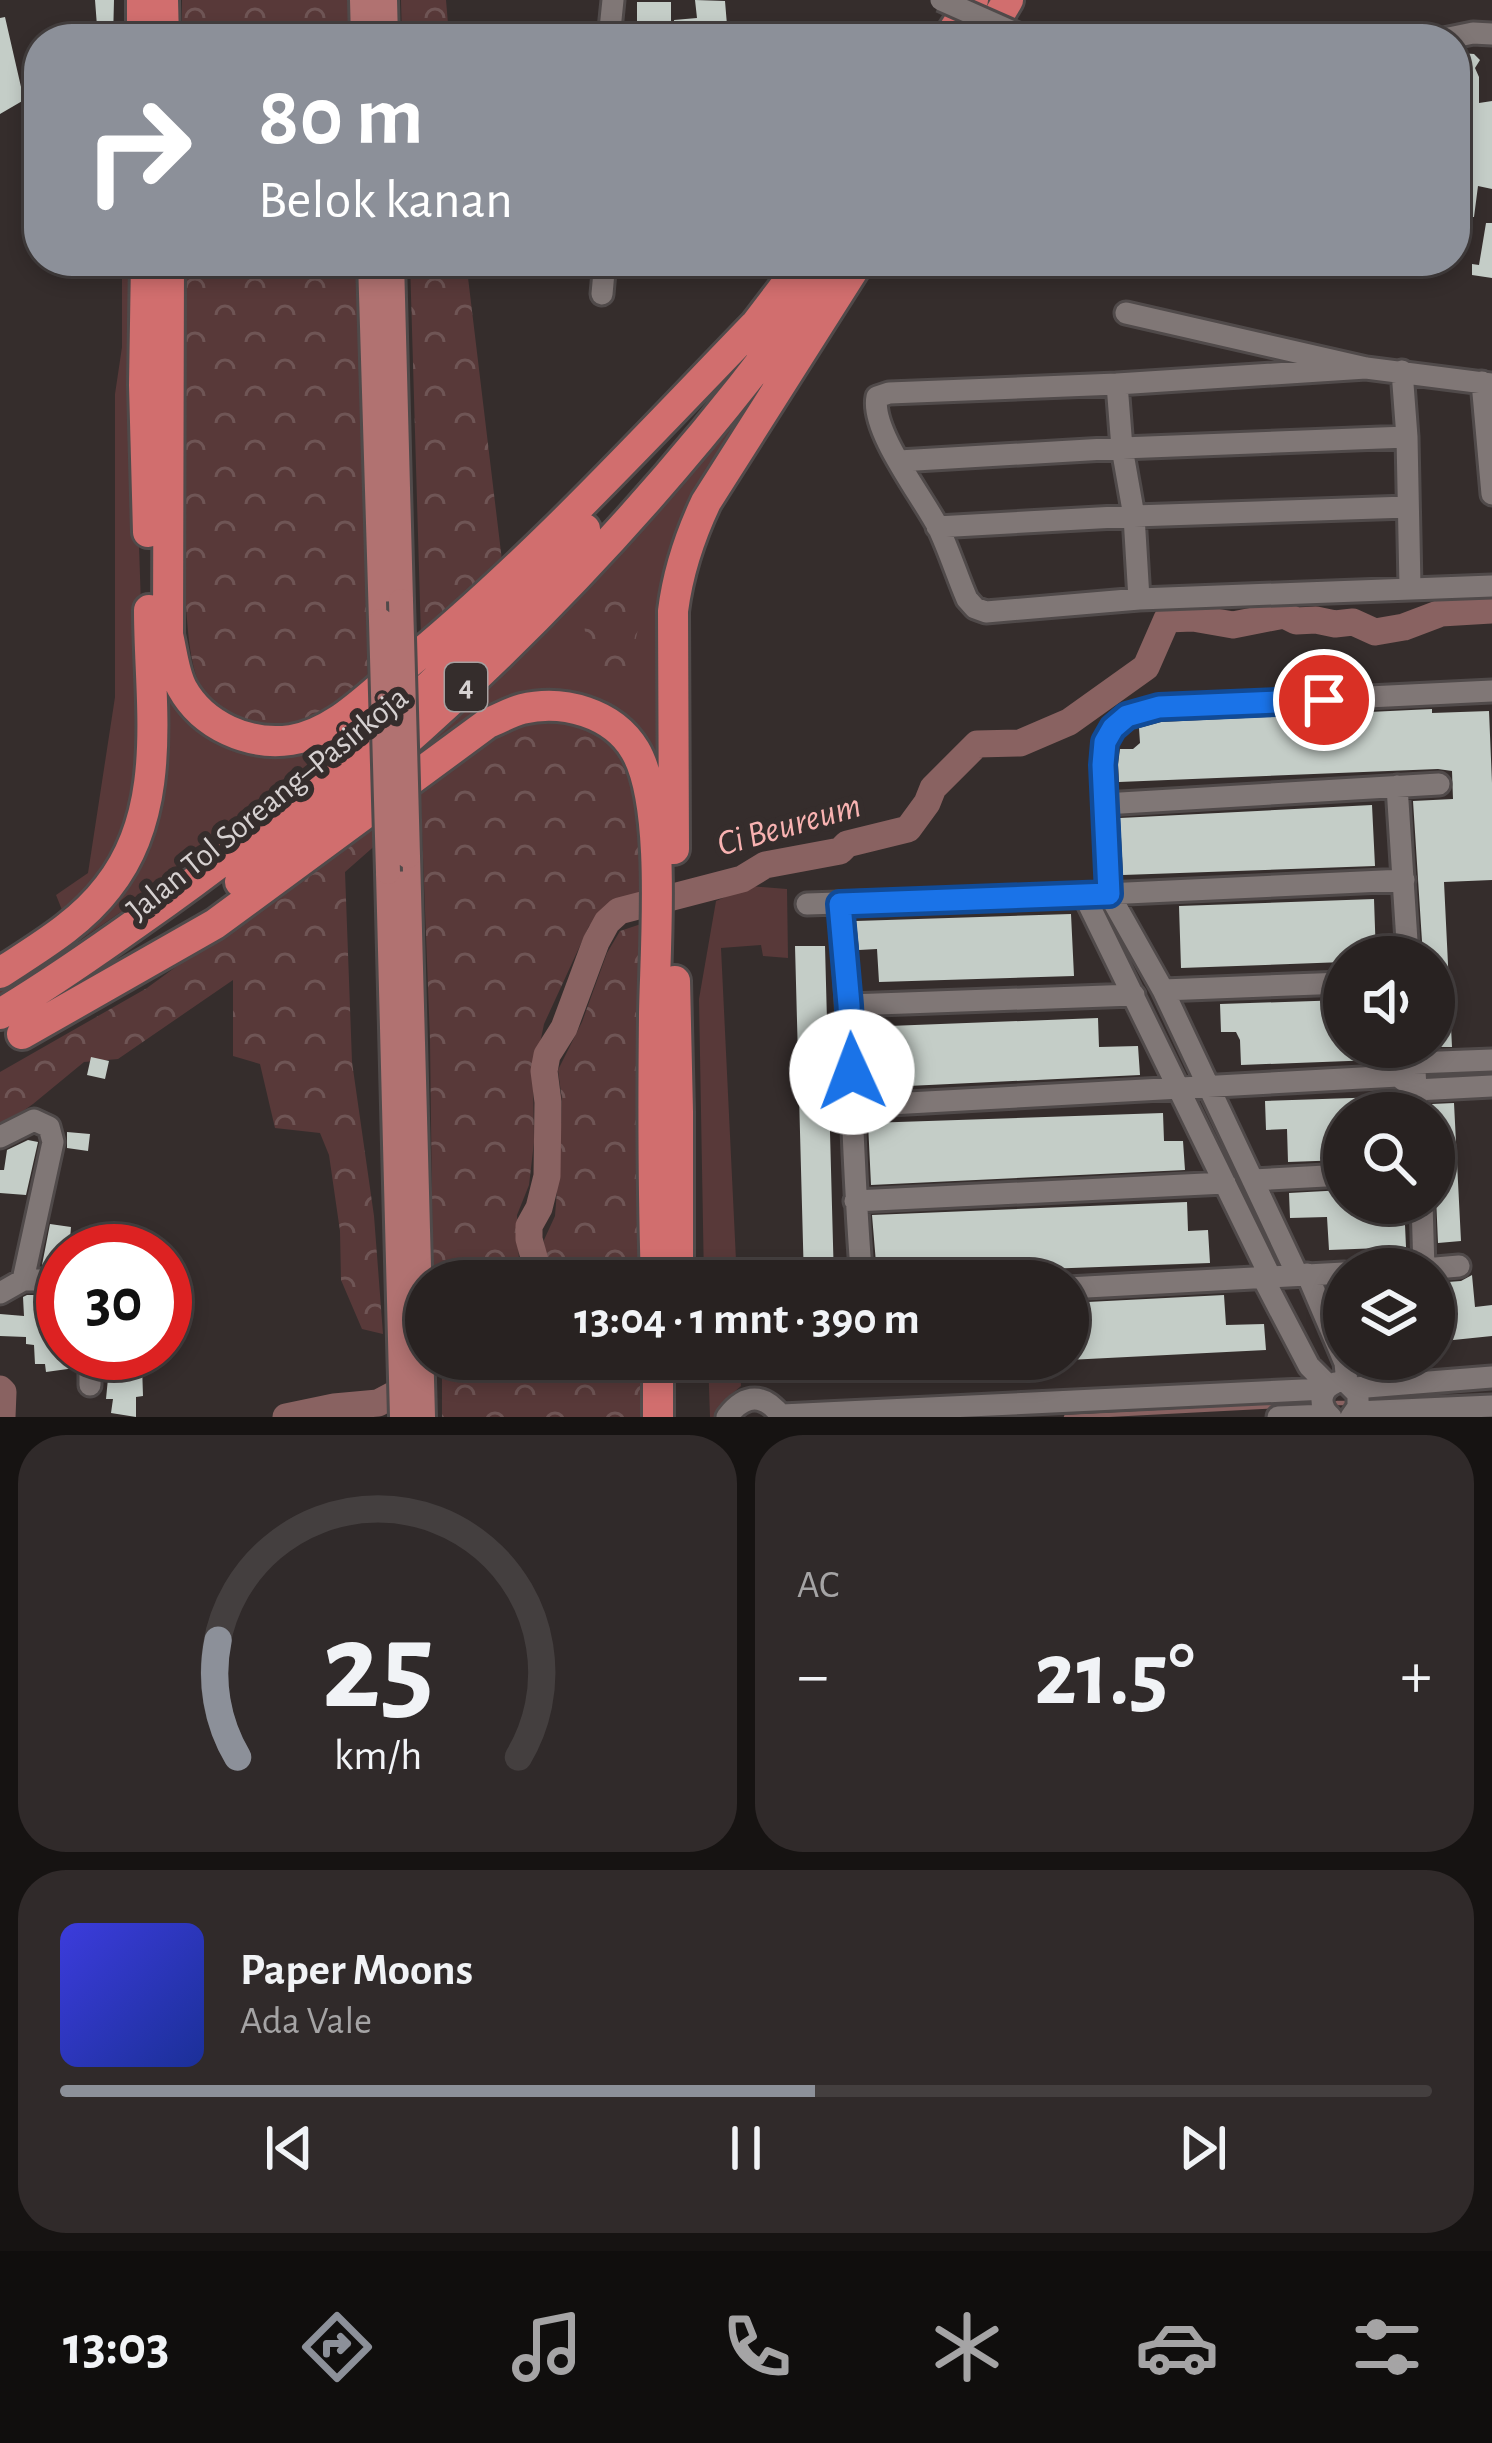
<!DOCTYPE html>
<html lang="id">
<meta charset="utf-8">
<style>
:root{--surface:#282221;--page:#302a2a;--text:#f1f3f6;--muted:#a5a4a5;--line:#443f3f;--accent:#8c9099}
body{margin:0;font-family:"Alegreya Sans",sans-serif;background:var(--page);color:var(--text);height:100vh;display:flex;flex-direction:column;font-size:45px;white-space:nowrap}
*{box-sizing:border-box;margin:0}
p{font-size:39px;color:var(--muted)}
.icon{flex:none;width:66px;height:66px;fill:none;stroke:currentColor;stroke-width:2;stroke-linecap:round;stroke-linejoin:round}
.map{position:relative;height:1417px;overflow:hidden}
.panel{display:flex;flex-direction:column;gap:18px;padding:18px;background:#161312;flex:1}
.panel>*{flex:none}
.top-card{position:absolute;left:24px;top:24px;width:1446px;height:252px;border-radius:48px;box-shadow:0 6px 18px #0003,0 0 0 3px var(--line);background:#8c9099;color:#fff;overflow:hidden}
.buttons{position:absolute;left:1323px;top:936px;display:grid;gap:24px}
.buttons a{display:grid;place-items:center;width:132px;height:132px;border-radius:50%;background:var(--surface);box-shadow:0 6px 18px #0003,0 0 0 3px var(--line);font-size:60px}
.speed{position:absolute;left:36px;top:1224px;display:flex;gap:24px;font-size:60px;font-weight:700;text-align:center}
.speed>*{display:grid;place-content:center;width:156px;height:156px;border-radius:50%;background:var(--surface);box-shadow:0 6px 18px #0003,0 0 0 3px var(--line);line-height:1}
.speed .limit{border:18px solid #d22;background:#fff;color:#111}
.pin{position:absolute;display:grid;place-items:center;width:102px;height:102px;color:#fff;margin:-51px;border:6px solid #fff;border-radius:50%;box-shadow:0 3px 12px #0007}
.me{position:absolute;width:132px;margin:-66px;rotate:358deg;stroke-linejoin:round;filter:drop-shadow(0 0 9px #0008)}
.turn{display:flex;align-items:center;gap:42px;height:252px;padding:0 36px;font-size:54px}
.turn .icon{width:156px;height:156px;stroke-width:2.5}
.turn b{display:block;font-size:84px;line-height:102px}
.big{font-size:90px;font-weight:700;line-height:1.1}
.panel .widget{flex:1;display:flex;flex-direction:column;justify-content:center;gap:18px;min-width:0;padding:0 42px;border-radius:48px;background:var(--page)}
.panel .dial{align-items:center;gap:0}
.dial svg{height:312px;overflow:visible;fill:none;stroke:var(--line);stroke-width:7;stroke-linecap:round;text-anchor:middle}
.dial text{fill:var(--text);stroke:none}
.song{display:flex;align-items:center;gap:36px}
.cover{width:144px;height:144px;border-radius:18px;background:linear-gradient(135deg,hsl(240 70% 55%),hsl(230 70% 35%))}
.played{height:12px;border-radius:6px;background:linear-gradient(90deg,var(--accent) 55%,var(--line) 55%)}
.keys{display:flex;justify-content:space-around;direction:ltr}
.heat{display:flex;justify-content:space-between;align-items:center;font-size:66px;direction:ltr}
.panel .tiles{flex:1;display:grid;gap:18px;grid-template-columns:1fr 1fr}
.widget:last-child{grid-column:span 2}
.trip{position:absolute;left:405px;top:1260px;width:684px;height:120px;border-radius:60px;background:var(--surface);box-shadow:0 6px 18px #0003,0 0 0 3px var(--line);font-weight:700;line-height:120px;text-align:center}
.dock{display:flex;height:192px;justify-content:space-around;align-items:center;background:#100e0d;color:var(--muted)}
.dock .icon{width:84px;height:84px}
.dock .current{color:var(--accent)}
.dock b{font-size:54px;color:var(--text)}
.map>svg:first-child{display:block}
.grass{fill:#583939}
.forest{fill:url(#forest-crowns)}
.lines{fill:none;stroke-linecap:round;stroke-linejoin:round}
.stream{stroke:#896261;stroke-width:4.5}
.river{stroke:#896261;stroke-width:27}
.building{fill:#c4cdc7}
.minor-casing{stroke:#504a4a;stroke-width:27}
.major-casing{stroke:#504a4a;stroke-width:30}
.highway-casing{stroke:#504a4a;stroke-width:36}
.minor{stroke:#807776;stroke-width:21}
.major{stroke:#b17271;stroke-width:24}
.highway{stroke:#d16e6e;stroke-width:30}
.minor-bridge-casing{stroke:#504a4a;stroke-width:27;stroke-linecap:butt}
.major-bridge-casing{stroke:#504a4a;stroke-width:30;stroke-linecap:butt}
.minor-bridge{stroke:#807776;stroke-width:21}
.major-bridge{stroke:#b17271;stroke-width:24}
.route-casing{stroke:#114b97;stroke-width:30}
.route{stroke:#1a73e8;stroke-width:21}
.labels{text-anchor:middle;dominant-baseline:central;stroke-width:12;stroke-linejoin:round;paint-order:stroke}
.shield{fill:#352d2c;stroke:#a6a0a0;stroke-width:3}
.shield-label{font-size:30px;font-weight:bold;fill:#d6d1d1}
.street-label{font-size:33px;fill:#d6d1d1;stroke:#352d2c}
.water-label{font-size:36px;font-style:italic;fill:#f8b2b1;stroke:#352d2c}
</style>
<div class="map">
<svg width="1492" height="1417" viewBox="0 0 1492 1417">
<defs>
<pattern id="forest-crowns" width="20" height="18" patternUnits="userSpaceOnUse" patternTransform="scale(3)"><rect width="20" height="18" fill="#583939"/><path d="M2 6a3 3 0 1 1 6 0M12 15a3 3 0 1 1 6 0" fill="none" stroke="#6f5555"/></pattern>
</defs>
<rect width="100%" height="100%" fill="#352d2c"/>
<path class="grass" d="M 130,266 L 145,730 L 142,795 L 115,866 L 64,915 L 56,895 L 88,873 L 115,697 L 115,394 L 122,347 L 122,267 Z
M 785,355 L 698,497 L 668,790 L 436,748 L 431,741 L 583,594 L 670,498 Z
M 159,624 L 182,705 L 375,711 L 185,868 L 0,995 L 0,984 L 136,867 L 155,829 L 161,773 Z
M 750,886 L 787,889 L 788,958 L 763,956 L 761,945 L 721,948 L 737,1281 L 704,1281 L 699,999 L 716,901 Z
M 708,1359 L 740,1359 L 741,1386 L 723,1402 L 716,1417 L 710,1417 Z"/>
<path class="forest" d="M 182,0 L 354,0 L 356,39 L 182,39 Z
M 401,0 L 446,0 L 448,24 L 434,26 L 436,39 L 402,39 Z
M 185,261 L 360,261 L 368,687 L 335,714 L 270,735 C 256,729 239,725 226,717 C 188,695 189,634 185,595 Z
M 410,261 L 466,261 L 503,569 L 421,637 Z
M 619,594 L 633,598 L 640,596 L 646,603 C 642,615 638,628 635,642 C 632,661 635,673 615,683 C 595,668 580,635 585,611 Z
M 582,720 L 618,746 L 639,790 L 640,894 L 619,899 L 589,926 L 544,1024 L 533,1077 L 534,1142 L 529,1185 L 517,1215 L 519,1261 L 516,1275 L 505,1281 L 433,1281 L 430,1039 L 421,805 L 345,872 L 352,1062 L 374,1216 L 383,1334 L 362,1329 L 341,1280 L 340,1231 L 329,1155 L 320,1133 L 275,1128 L 260,1064 L 233,1056 L 233,980 L 118,1059 L 84,1062 L 33,1104 L 0,1127 L 0,1072 L 147,988 L 512,721 Z
M 641,924 L 646,1281 L 544,1281 L 546,1275 L 544,1240 L 555,1216 L 560,1152 L 562,1100 L 558,1070 L 582,1022 L 607,953 L 620,931 Z
M 454,1359 L 647,1359 L 648,1417 L 442,1417 L 442,1371 Z"/>
<g class="lines">
<path class="stream" d="M 1337,1403 L 1351,1403
M 1066,1417 L 1314,1404"/>
<path class="river" d="M 527,1281 L 537,1268 L 529,1239 L 529,1226 L 539,1208 L 547,1176 L 548,1102 L 544,1071 L 547,1055 L 564,1028 L 596,942 L 607,922 L 619,911 L 742,879 L 765,865 L 840,851 L 847,844 L 908,829 L 927,803 L 933,788 L 977,744 L 1020,743 L 1069,722 L 1146,667 L 1167,619 L 1193,618 L 1233,625 L 1284,615 L 1296,621 L 1316,620 L 1335,624 L 1353,622 L 1375,632 L 1404,627 L 1441,613 L 1492,610
M 0,1389 L 3,1392 L 2,1417
M 286,1417 L 334,1407 L 378,1403 L 395,1394 L 415,1376"/>
</g>
<path class="building" d="M 95,0 L 114,0 L 113,39 L 98,39 Z
M 695,0 L 725,1 L 727,25 L 739,24 L 741,39 L 716,39 L 715,32 L 675,35 L 674,20 L 697,18 Z
M 637,2 L 671,2 L 671,27 L 637,27 Z
M 5,17 L 24,100 L 0,114 L 0,18 Z
M 1461,53 L 1474,54 L 1480,60 L 1475,68 L 1479,77 L 1479,103 L 1492,101 L 1492,189 L 1478,186 L 1474,217 L 1455,218 L 1459,176 L 1455,176 L 1455,102 L 1458,102 Z
M 1486,223 L 1492,223 L 1492,278 L 1472,275 L 1472,264 L 1479,265 Z
M 1432,709 L 1432,713 L 1489,711 L 1492,783 L 1492,880 L 1444,882 L 1452,1047 L 1434,1047 L 1434,957 L 1423,957 L 1413,801 L 1453,799 L 1452,771 L 1438,769 L 1119,782 L 1118,764 L 1120,749 L 1133,749 L 1140,743 L 1139,728 L 1161,722 Z
M 1372,805 L 1375,866 L 1123,875 L 1120,818 Z
M 1374,899 L 1376,957 L 1344,957 L 1344,962 L 1181,968 L 1179,906 Z
M 1071,914 L 1074,976 L 879,982 L 877,949 L 859,950 L 856,921 Z
M 795,946 L 825,946 L 834,1281 L 804,1281 Z
M 1344,1000 L 1344,1047 L 1375,1047 L 1375,1060 L 1241,1065 L 1240,1040 L 1236,1032 L 1221,1032 L 1220,1004 Z
M 1098,1018 L 1099,1047 L 1138,1046 L 1140,1075 L 866,1088 L 863,1027 Z
M 91,1057 L 109,1061 L 105,1079 L 87,1075 Z
M 1382,1097 L 1383,1113 L 1344,1113 L 1344,1160 L 1288,1162 L 1287,1129 L 1266,1130 L 1265,1101 Z
M 1454,1103 L 1461,1241 L 1438,1243 L 1432,1104 Z
M 1163,1113 L 1164,1141 L 1183,1141 L 1185,1170 L 871,1185 L 868,1123 Z
M 67,1132 L 90,1134 L 88,1151 L 67,1148 Z
M 28,1140 L 38,1142 L 26,1195 L 0,1193 L 0,1170 L 4,1170 L 7,1150 Z
M 1344,1190 L 1344,1203 L 1404,1203 L 1406,1247 L 1329,1250 L 1327,1217 L 1290,1218 L 1289,1193 Z
M 1187,1202 L 1188,1231 L 1208,1230 L 1210,1263 L 877,1275 L 872,1215 Z
M 50,1224 L 71,1227 L 69,1251 L 63,1251 L 63,1265 L 42,1265 Z
M 1472,1275 L 1475,1307 L 1492,1305 L 1492,1336 L 1434,1342 L 1434,1283 L 1461,1281 Z
M 27,1295 L 63,1295 L 63,1353 L 75,1353 L 75,1368 L 46,1372 L 45,1364 L 35,1364 L 34,1345 L 26,1344 L 26,1337 L 0,1336 L 0,1314 L 24,1316 L 23,1297 Z
M 1224,1295 L 1226,1325 L 1264,1324 L 1266,1350 L 1068,1360 L 1068,1303 Z
M 118,1353 L 134,1353 L 134,1365 L 142,1365 L 143,1396 L 136,1397 L 136,1417 L 111,1413 L 113,1399 L 106,1399 L 109,1368 L 118,1368 Z
M 806,1359 L 894,1359 L 895,1368 L 807,1373 Z"/>
<g class="lines">
<g class="minor-casing">
<path id="minor" d="M 609,39 L 613,0
M 1444,39 L 1473,33 L 1492,34
M 602,294 L 605,261
M 1126,313 L 1366,368 L 1492,384
M 1366,368 L 1117,384 L 889,393 L 877,397 C 870,430 922,496 938,527 C 949,550 957,576 967,599 L 975,608 L 986,612 L 1139,599 L 1492,586
M 1402,371 L 1407,437 L 1410,587
M 1482,382 L 1492,494
M 1117,384 L 1122,448 L 1134,516 L 1139,599
M 899,461 L 1122,448 L 1407,437
M 937,527 L 1134,516 L 1408,507
M 1397,786 L 1408,957
M 1104,804 L 1439,784
M 1084,895 L 1271,1278
M 807,904 L 1084,895 L 1404,880
M 840,904 C 852,1030 851,1156 862,1281
M 1163,990 L 1344,983
M 849,1005 L 1134,995
M 1414,1047 L 1417,1113
M 1398,1076 L 1416,1090 L 1492,1086
M 853,1106 L 1398,1076 L 1414,1063 L 1492,1060
M 0,1137 L 34,1120 L 49,1127 L 53,1142 L 23,1280 L 0,1293
M 1253,1180 L 1344,1175
M 855,1201 L 1225,1183
M 1422,1203 L 1424,1269 L 1459,1266
M 1297,1274 L 1163,990 L 1109,894 L 1103,765 L 1105,743 L 1113,728 L 1127,716 L 1159,707 L 1492,691
M 1307,1274 L 1345,1363 L 1347,1383 L 1358,1394 L 1358,1407 L 1351,1417
M 1263,1278 L 1309,1366 L 1329,1386
M 23,1280 L 63,1280
M 1068,1288 L 1344,1273
M 90,1385 L 90,1353
M 1354,1388 L 1492,1377
M 1356,1412 L 1492,1406
M 782,1415 L 1325,1389
M 727,1417 C 745,1393 764,1393 782,1417
M 1278,1417 L 1327,1415
M 1331,1417 C 1318,1406 1319,1390 1335,1383"/>
</g>
<g class="major-casing">
<path id="major" d="M 362,0 L 363,39
M 385,0 L 386,39
M 370,261 L 381,621
M 392,261 L 401,601
M 408,856 L 423,1417
M 388,872 L 402,1417"/>
</g>
<g class="highway-casing">
<path id="highway" d="M 163,0 L 164,39
M 142,39 L 142,0
M 948,39 L 973,0
M 985,39 L 1008,0
M 146,261 L 144,385 L 148,532
M 169,261 L 168,635 C 172,651 174,673 182,688 C 203,726 249,746 291,740 C 333,734 367,697 398,672 C 527,567 639,445 754,326
M 743,341 L 804,261
M 674,849 L 673,611 C 678,571 689,538 706,502 L 859,261
M 240,882 C 286,847 329,809 372,771 C 548,620 702,450 836,261
M 0,973 C 38,948 80,924 108,887 C 170,809 149,702 149,610
M 675,981 L 678,1112 L 678,1281
M 0,1014 C 47,986 93,954 138,922 C 300,809 451,675 585,529
M 22,1034 L 215,924 L 488,723 C 499,719 510,712 522,709 C 563,699 613,713 635,750 C 667,804 655,949 654,1014 C 653,1103 653,1192 656,1281
M 658,1417 L 658,1359"/>
</g>
<use href="#minor" class="minor"/>
<use href="#major" class="major"/>
<use href="#highway" class="highway"/>
<g class="minor-bridge-casing">
<path id="minor-bridge" d="M 941,0 L 1029,39"/>
</g>
<g class="major-bridge-casing">
<path id="major-bridge" d="M 401,601 L 408,856
M 381,621 L 388,872"/>
</g>
<use href="#minor-bridge" class="minor-bridge"/>
<use href="#major-bridge" class="major-bridge"/>
</g>
<g class="lines">
<g class="route-casing">
<path id="route" d="M 852,1072 L 849,1005 L 840,904 L 1109,894 L 1103,765 L 1105,742 L 1113,728 L 1127,716 L 1159,707 L 1324,700"/>
</g>
<use href="#route" class="route"/>
</g>
<g class="labels">
<rect class="shield" x="445" y="663" width="42" height="48" rx="9"/>
<g class="shield-label">
<text x="466" y="687">4</text>
</g>
<g class="street-label">
<text transform="translate(268 804) rotate(-39)">Jalan Tol Soreang–Pasirkoja</text>
</g>
<g class="water-label">
<text transform="translate(789 825) rotate(-16)">Ci Beureum</text>
</g>
</g>
</svg>
<div class="buttons">
<a><svg class="icon" aria-label="sound" viewBox="0 0 24 24"><path d="M4 9h4l5-4v14l-5-4H4zM17 9q2 3 0 6"/></svg></a>
<a><svg class="icon" aria-label="search" viewBox="0 0 24 24"><circle cx="10" cy="10" r="6"/><path d="M15 15l6 6"/></svg></a>
<a><svg class="icon" aria-label="layers" viewBox="0 0 24 24"><path d="M12 4l9 5-9 5-9-5zM3 14l9 5 9-5"/></svg></a>
</div>
<div class="speed"><div class="limit">30</div></div>
<div class="pin" style="left:1324px;top:700px;background:#d93025"><svg class="icon" aria-label="arrive" viewBox="0 0 24 24"><path d="M6 21V4h12l-3 4 3 4H6"/></svg></div>
<svg class="me" style="left:852px;top:1072px" viewBox="-20 -20 40 40"><circle r="19" fill="#fff"/><path d="M0-13L10 11 0 6-10 11z" fill="#1a73e8"/></svg>
<div class="trip">13:04 · 1 mnt · 390 m</div>
<div class="top-card">
<div class="turn"><svg class="icon" aria-label="right" viewBox="0 0 24 24"><path d="M7 20v-9h11M14 6l5 5-5 5"/></svg><div><b>80 m</b>Belok kanan</div></div>
</div>
</div>
<section class="panel">
<div class="tiles">
<div class="widget dial"><svg viewBox="0 0 100 80">
<path d="M14 69A42 42 0 1 1 86 69"/>
<path d="M14 69A42 42 0 0 1 9 39" stroke="#8c9099"/>
<text x="50" y="56" font-size="32" font-weight="700">25</text>
<text x="50" y="72" font-size="11">km/h</text>
</svg></div>
<div class="widget"><p>AC</p>
<div class="heat"><a>−</a><b class="big">21.5°</b><a>+</a></div>
</div>
<div class="widget">
<div class="song"><i class="cover"></i><div><b>Paper Moons</b><p>Ada Vale</p></div></div>
<div class="played"></div>
<div class="keys"><svg class="icon" aria-label="previous" viewBox="0 0 24 24"><path d="M18 5L8 12l10 7zM5 5v14"/></svg><svg class="icon" aria-label="pause" viewBox="0 0 24 24"><path d="M8 5v14M16 5v14"/></svg><svg class="icon" aria-label="next" viewBox="0 0 24 24"><path d="M6 5l10 7-10 7zM19 5v14"/></svg></div>
</div>
</div>
</section>
<nav class="dock">
<b>13:03</b>
<svg class="icon current" aria-label="directions" viewBox="0 0 24 24"><path d="M12 3l9 9-9 9-9-9zM9 14v-3h6M13 9l2 2-2 2"/></svg>
<svg class="icon" aria-label="music" viewBox="0 0 24 24"><path d="M9 18V5l10-2v13"/><circle cx="6" cy="18" r="3"/><circle cx="16" cy="16" r="3"/></svg>
<svg class="icon" aria-label="phone" viewBox="0 0 24 24"><path d="M5 4h4l2 5-3 2q2 4 5 5l2-3 5 2v4C11 20 4 13 5 4z"/></svg>
<svg class="icon" aria-label="climate" viewBox="0 0 24 24"><path d="M12 3v18M4 7l16 10M4 17L20 7"/></svg>
<svg class="icon" aria-label="car" viewBox="0 0 24 24"><path d="M5 17H2v-5l4-1 3-4h7l3 4 3 1v5h-3M9 17h6M6 11h13"/><circle cx="7" cy="17" r="2"/><circle cx="17" cy="17" r="2"/></svg>
<svg class="icon" aria-label="filters" viewBox="0 0 24 24"><path d="M4 7h16M4 17h16"/><circle cx="9" cy="7" r="2"/><circle cx="15" cy="17" r="2"/></svg>
</nav>
